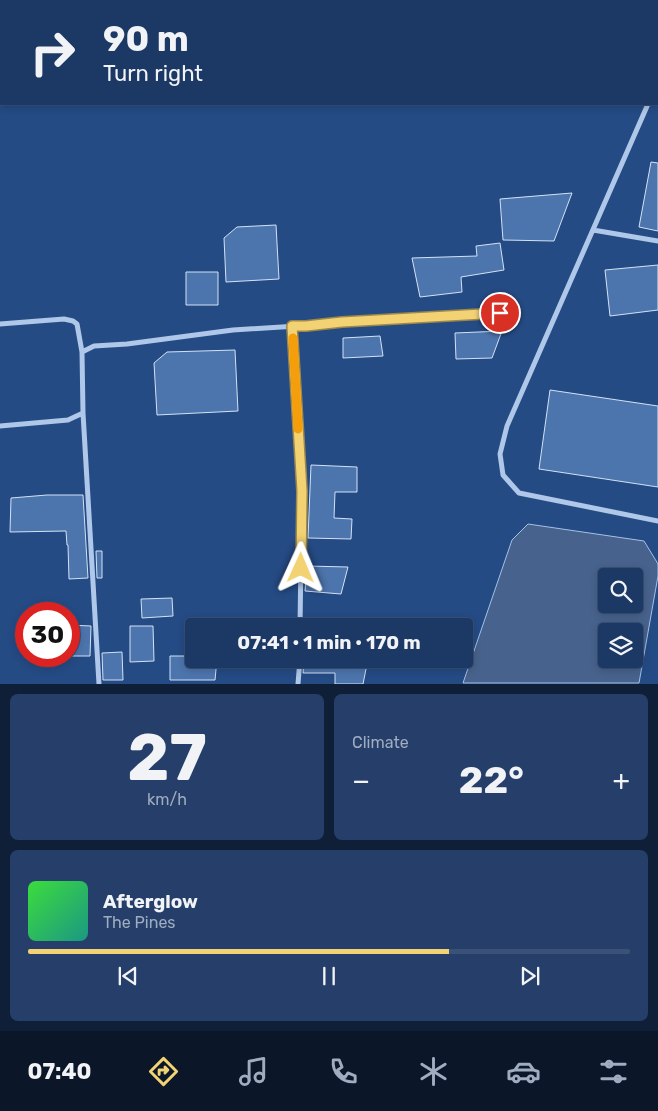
<!DOCTYPE html>
<meta charset="utf-8">
<style>
:root{--surface:#1c3864;--page:#253f6a;--text:#f1f3f6;--muted:#a0acbf;--line:#3a5278;--accent:#f2d273}
body{margin:0;font-family:Rubik,sans-serif;background:var(--page);color:var(--text);height:100vh;display:flex;flex-direction:column;font-size:19px;white-space:nowrap}
*{box-sizing:border-box;margin:0}
p{font-size:16px;color:var(--muted)}
.icon{flex:none;width:28px;height:28px;fill:none;stroke:currentColor;stroke-width:2;stroke-linecap:round;stroke-linejoin:round}
.map{position:relative;height:684px;overflow:hidden}
.sheet{display:flex;flex-direction:column;gap:10px;padding:10px;background:#0f1f37;flex:1}
.sheet>*{flex:none}
.banner{position:absolute;left:0px;top:0px;width:659px;height:105px;box-shadow:0 2px 8px #0003,0 0 0 1px var(--line);background:#1c3864;color:var(--text);overflow:hidden}
.controls{position:absolute;left:598px;top:568px;display:grid;gap:10px}
.controls a{display:grid;place-items:center;width:45px;height:45px;border-radius:5px;background:var(--surface);box-shadow:0 2px 8px #0003,0 0 0 1px var(--line);font-size:25px}
.speed{position:absolute;left:15px;top:602px;display:flex;gap:10px;font-size:25px;font-weight:700;text-align:center}
.speed>*{display:grid;place-content:center;width:65px;height:65px;border-radius:50%;background:var(--surface);box-shadow:0 2px 8px #0003,0 0 0 1px var(--line);line-height:1}
.speed .limit{border:8px solid #d22;background:#fff;color:#111}
.pin{position:absolute;display:grid;place-items:center;width:42px;height:42px;color:#fff;margin:-21px;border:2px solid #fff;border-radius:50%;box-shadow:0 1px 5px #0007}
.me{position:absolute;width:55px;margin:-28px;rotate:1deg;stroke-linejoin:round;filter:drop-shadow(0 0 4px #0008)}
.turn{display:flex;align-items:center;gap:18px;height:105px;padding:0 20px;font-size:22px}
.turn .icon{width:65px;height:65px;stroke-width:2.5}
.turn b{display:block;font-size:35px;line-height:42px}
.big{font-size:38px;font-weight:700;line-height:1.1}
.sheet .tile{flex:1;display:flex;flex-direction:column;justify-content:center;gap:8px;min-width:0;padding:0 18px;border-radius:8px;background:var(--page)}
.sheet .dial{align-items:center;gap:0}
.dial b{font-size:65px;line-height:1}
.song{display:flex;align-items:center;gap:15px}
.cover{width:60px;height:60px;border-radius:8px;background:linear-gradient(135deg,hsl(120 70% 55%),hsl(170 70% 35%))}
.played{height:5px;border-radius:2px;background:linear-gradient(90deg,var(--accent) 70%,var(--line) 70%)}
.keys{display:flex;justify-content:space-around;direction:ltr}
.heat{display:flex;justify-content:space-between;align-items:center;font-size:28px;direction:ltr}
.sheet .tiles{flex:1;display:grid;gap:10px;grid-template-columns:1fr 1fr}
.tile:last-child{grid-column:span 2}
.trip{position:absolute;left:185px;top:618px;width:288px;height:50px;border-radius:5px;background:var(--surface);box-shadow:0 2px 8px #0003,0 0 0 1px var(--line);font-weight:700;line-height:50px;text-align:center}
.tabs{display:flex;height:80px;justify-content:space-around;align-items:center;background:#0b1628;color:var(--muted)}
.tabs .icon{width:35px;height:35px}
.tabs .current{color:var(--accent)}
.tabs b{font-size:22px;color:var(--text)}
.map>svg:first-child{display:block}
.water{fill:#47628c;stroke:#a3c1e9;fill-rule:evenodd}
.building{fill:#4d75ad;stroke:#d3e2f6}
.lines{fill:none;stroke-linecap:round;stroke-linejoin:round}
.minor{stroke:#afc7e8;stroke-width:5}
.route-casing{stroke:#9d884b;stroke-width:12}
.route{stroke:#f2d273;stroke-width:9}
.slow{stroke:#f59e0b;stroke-width:9}
</style>
<div class="map">
<svg width="658" height="684" viewBox="0 0 658 684">
<rect width="100%" height="100%" fill="#254b85"/>
<path class="water" d="M 528,524 L 644,541 L 658,564 L 658,576 L 639,683 L 463,683 L 512,540 ZM 606,576 L 634,576 L 634,604 L 606,604 ZM 606,631 L 634,631 L 634,659 L 606,659 Z"/>
<path class="building" d="M 651,162 L 658,163 L 658,231 L 639,227 Z
M 572,193 L 554,241 L 503,240 L 500,199 Z
M 276,225 L 279,279 L 226,282 L 224,238 L 237,227 Z
M 500,243 L 504,270 L 461,277 L 462,292 L 420,297 L 412,258 L 477,256 L 476,246 Z
M 658,265 L 658,310 L 610,316 L 605,270 Z
M 186,272 L 218,272 L 218,305 L 186,305 Z
M 502,331 L 492,358 L 456,359 L 455,333 Z
M 380,336 L 383,356 L 343,358 L 343,338 Z
M 235,350 L 238,411 L 157,415 L 154,363 L 167,352 Z
M 550,390 L 658,406 L 658,487 L 539,469 Z
M 311,465 L 357,467 L 357,492 L 335,492 L 334,518 L 352,519 L 351,539 L 308,538 Z
M 47,495 L 83,495 L 88,578 L 69,579 L 68,545 L 67,545 L 66,531 L 10,532 L 11,498 Z
M 96,551 L 102,551 L 102,578 L 97,578 Z
M 307,566 L 348,567 L 341,594 L 305,591 Z
M 172,598 L 173,616 L 142,618 L 141,599 Z
M 69,625 L 91,626 L 90,656 L 69,656 Z
M 130,626 L 153,626 L 154,661 L 130,662 Z
M 122,652 L 123,680 L 103,680 L 102,653 Z
M 170,656 L 194,656 L 194,659 L 217,659 L 215,680 L 170,680 Z
M 304,659 L 368,659 L 363,684 L 335,684 L 335,673 L 303,673 Z"/>
<g class="lines">
<path class="minor" d="M 51,0 L 56,0
M 658,82 L 658,81
M 648,104 L 507,426 L 500,454 L 503,475 L 519,493 L 658,521
M 593,230 L 658,241
M 0,324 L 64,319 L 73,321 L 77,324 L 82,352
M 292,326 L 302,491 L 300,626
M 83,413 L 99,684
M 0,426 L 68,420 L 83,413 L 82,352 L 94,346 L 127,344 L 233,330 L 501,313
M 298,684 L 300,659"/>
</g>
<g class="lines">
<g class="route-casing">
<path id="route" d="M 301,568 L 302,491 L 292,326 L 306,326 L 342,322 L 500,313"/>
</g>
<use href="#route" class="route"/>
<path class="slow" d="M 293,338 L 298,429"/>
</g>
</svg>
<div class="controls">
<a><svg class="icon" aria-label="search" viewBox="0 0 24 24"><circle cx="10" cy="10" r="6"/><path d="M15 15l6 6"/></svg></a>
<a><svg class="icon" aria-label="layers" viewBox="0 0 24 24"><path d="M12 4l9 5-9 5-9-5zM3 14l9 5 9-5"/></svg></a>
</div>
<div class="speed"><div class="limit">30</div></div>
<div class="pin" style="left:500px;top:313px;background:#d93025"><svg class="icon" aria-label="arrive" viewBox="0 0 24 24"><path d="M6 21V4h12l-3 4 3 4H6"/></svg></div>
<svg class="me" style="left:301px;top:568px" viewBox="-20 -20 40 40"><path d="M0-17L14 15 0 8-14 15z" fill="#f2d273" stroke="#fff" stroke-width="4"/></svg>
<div class="trip">07:41 · 1 min · 170 m</div>
<div class="banner">
<div class="turn"><svg class="icon" aria-label="right" viewBox="0 0 24 24"><path d="M7 20v-9h11M14 6l5 5-5 5"/></svg><div><b>90 m</b>Turn right</div></div>
</div>
</div>
<section class="sheet">
<div class="tiles">
<div class="tile dial"><b>27</b><p>km/h</p></div>
<div class="tile"><p>Climate</p>
<div class="heat"><a>−</a><b class="big">22°</b><a>+</a></div>
</div>
<div class="tile">
<div class="song"><i class="cover"></i><div><b>Afterglow</b><p>The Pines</p></div></div>
<div class="played"></div>
<div class="keys"><svg class="icon" aria-label="previous" viewBox="0 0 24 24"><path d="M18 5L8 12l10 7zM5 5v14"/></svg><svg class="icon" aria-label="pause" viewBox="0 0 24 24"><path d="M8 5v14M16 5v14"/></svg><svg class="icon" aria-label="next" viewBox="0 0 24 24"><path d="M6 5l10 7-10 7zM19 5v14"/></svg></div>
</div>
</div>
</section>
<nav class="tabs">
<b>07:40</b>
<svg class="icon current" aria-label="directions" viewBox="0 0 24 24"><path d="M12 3l9 9-9 9-9-9zM9 14v-3h6M13 9l2 2-2 2"/></svg>
<svg class="icon" aria-label="music" viewBox="0 0 24 24"><path d="M9 18V5l10-2v13"/><circle cx="6" cy="18" r="3"/><circle cx="16" cy="16" r="3"/></svg>
<svg class="icon" aria-label="phone" viewBox="0 0 24 24"><path d="M5 4h4l2 5-3 2q2 4 5 5l2-3 5 2v4C11 20 4 13 5 4z"/></svg>
<svg class="icon" aria-label="climate" viewBox="0 0 24 24"><path d="M12 3v18M4 7l16 10M4 17L20 7"/></svg>
<svg class="icon" aria-label="car" viewBox="0 0 24 24"><path d="M5 17H2v-5l4-1 3-4h7l3 4 3 1v5h-3M9 17h6M6 11h13"/><circle cx="7" cy="17" r="2"/><circle cx="17" cy="17" r="2"/></svg>
<svg class="icon" aria-label="filters" viewBox="0 0 24 24"><path d="M4 7h16M4 17h16"/><circle cx="9" cy="7" r="2"/><circle cx="15" cy="17" r="2"/></svg>
</nav>
